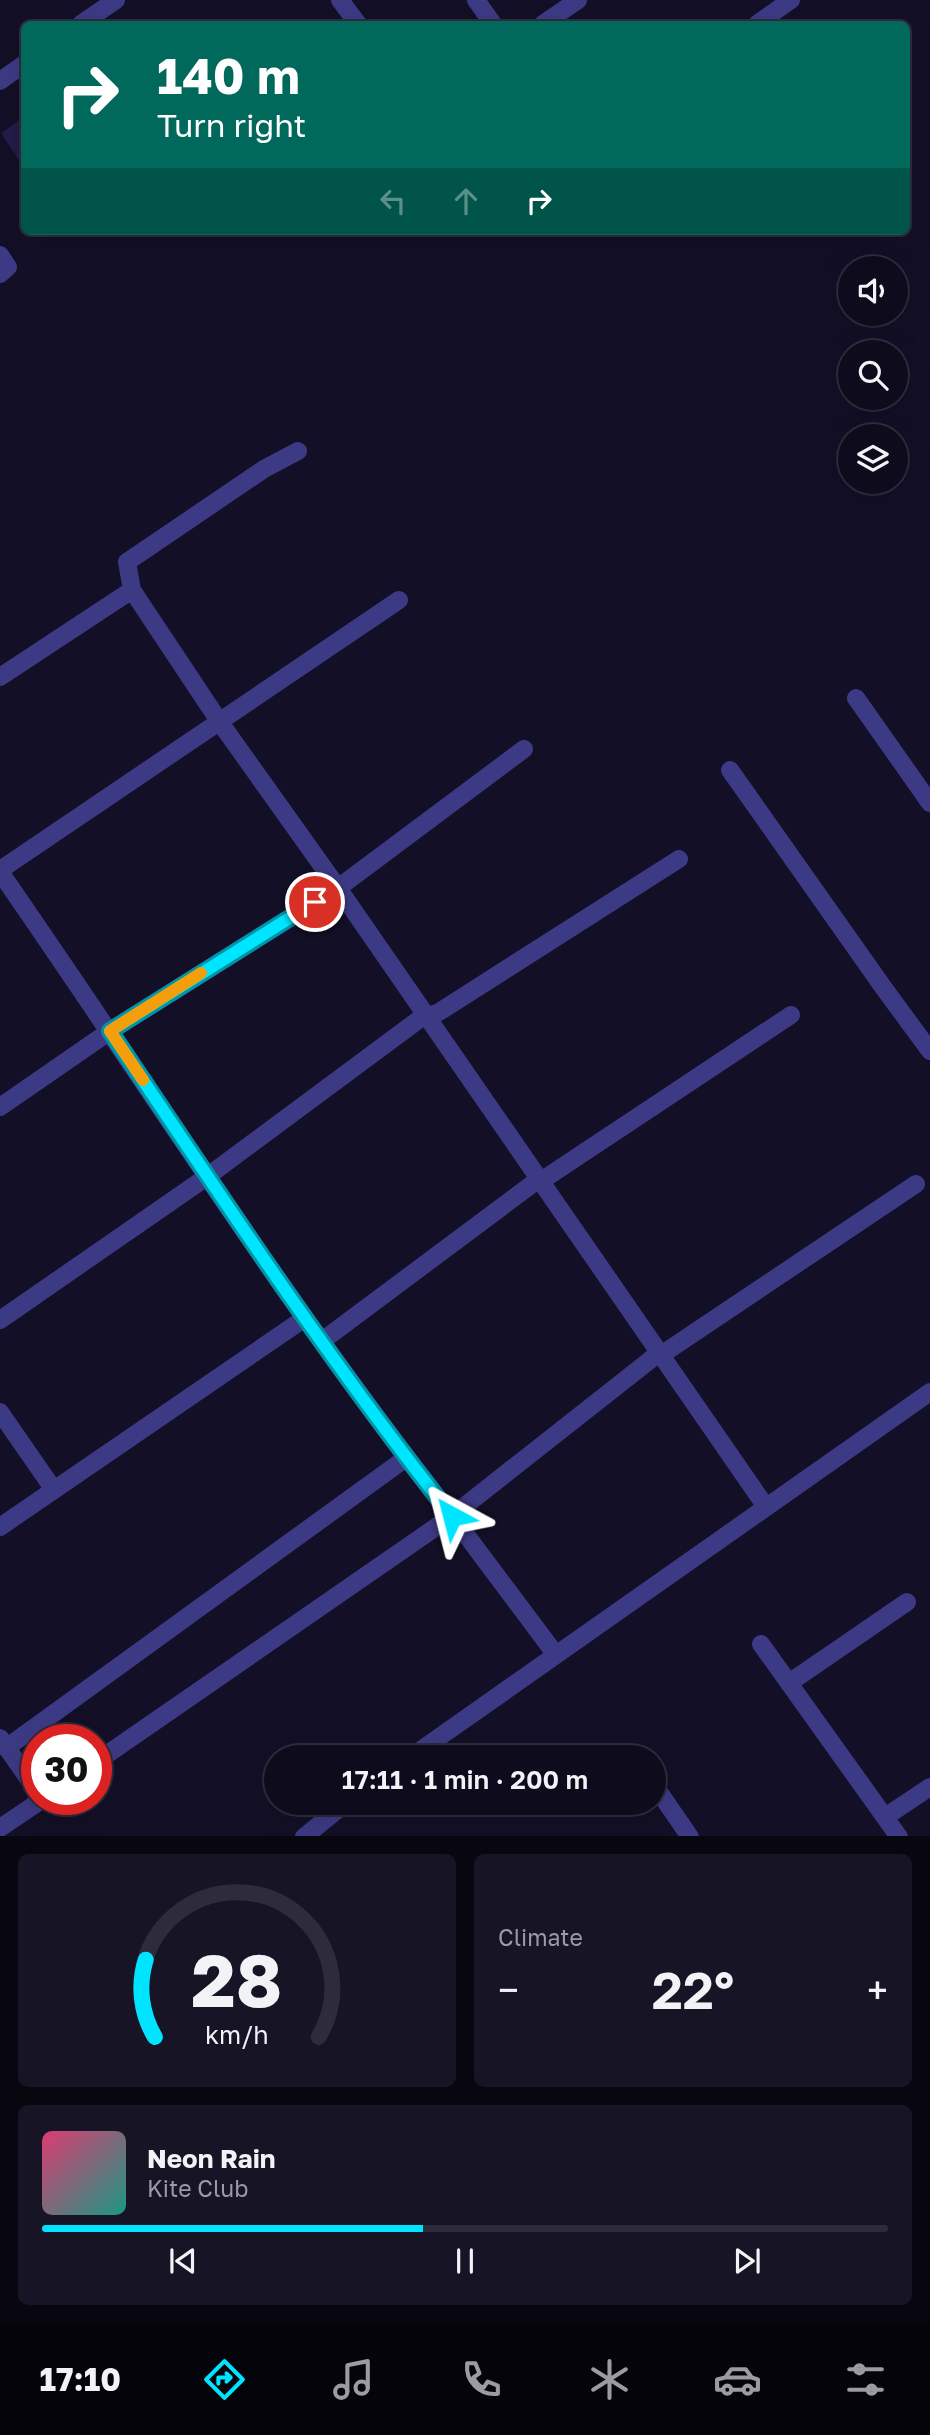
<!DOCTYPE html>
<meta charset="utf-8">
<style>
:root{--surface:#0e0b1c;--page:#171425;--text:#f1f3f6;--muted:#9b9ba3;--line:#2e2b3b;--accent:#00e5ff}
body{margin:0;font-family:"Golos Text",sans-serif;background:var(--page);color:var(--text);height:100vh;display:flex;flex-direction:column;font-size:26px;white-space:nowrap}
*{box-sizing:border-box;margin:0}
p{font-size:23px;color:var(--muted)}
.icon{flex:none;width:38px;height:38px;fill:none;stroke:currentColor;stroke-width:2;stroke-linecap:round;stroke-linejoin:round}
.map{position:relative;height:1836px;overflow:hidden}
.panel{display:flex;flex-direction:column;gap:18px;padding:18px;background:#08060f;flex:1}
.panel>*{flex:none}
.banner{position:absolute;left:21px;top:21px;width:889px;height:214px;border-radius:10px;box-shadow:0 7px 28px #0002,0 0 0 2px var(--line);background:#00695c;color:#fff;overflow:hidden}
.fabs{position:absolute;left:838px;top:256px;display:grid;gap:14px}
.fabs a{display:grid;place-items:center;width:70px;height:70px;border-radius:50%;background:var(--surface);box-shadow:0 7px 28px #0002,0 0 0 2px var(--line);font-size:35px}
.speed{position:absolute;left:21px;top:1724px;display:flex;gap:14px;font-size:35px;font-weight:700;text-align:center}
.speed>*{display:grid;place-content:center;width:91px;height:91px;border-radius:50%;background:var(--surface);box-shadow:0 7px 28px #0002,0 0 0 2px var(--line);line-height:1}
.speed .limit{border:10px solid #d22;background:#fff;color:#111}
.pin{position:absolute;display:grid;place-items:center;width:60px;height:60px;color:#fff;margin:-30px;border:4px solid #fff;border-radius:50%;box-shadow:0 2px 7px #0007}
.me{position:absolute;width:77px;margin:-38px;rotate:322deg;stroke-linejoin:round;filter:drop-shadow(0 0 5px #0008)}
.turn{display:flex;align-items:center;gap:24px;height:147px;padding:0 21px;font-size:32px}
.turn .icon{width:91px;height:91px;stroke-width:2.5}
.turn b{display:block;font-size:49px;line-height:60px}
.lanes{display:flex;align-items:center;height:66px;padding:0 21px;background:#0003;justify-content:center;gap:35px;direction:ltr}
.lanes .off{opacity:.35}
.big{font-size:52px;font-weight:600;line-height:1.1}
.panel .card{flex:1;display:flex;flex-direction:column;justify-content:center;gap:10px;min-width:0;padding:0 24px;border-radius:10px;background:var(--page)}
.panel .dial{align-items:center;gap:0}
.dial svg{height:182px;overflow:visible;fill:none;stroke:var(--line);stroke-width:7;stroke-linecap:round;text-anchor:middle}
.dial text{fill:var(--text);stroke:none}
.song{display:flex;align-items:center;gap:21px}
.cover{width:84px;height:84px;border-radius:10px;background:linear-gradient(135deg,hsl(340 70% 55%),hsl(170 70% 35%))}
.played{height:7px;border-radius:4px;background:linear-gradient(90deg,var(--accent) 45%,var(--line) 45%)}
.keys{display:flex;justify-content:space-around;direction:ltr}
.heat{display:flex;justify-content:space-between;align-items:center;font-size:38px;direction:ltr}
.panel .tiles{flex:1;display:grid;gap:18px;grid-template-columns:1fr 1fr}
.card:last-child{grid-column:span 2}
.trip{position:absolute;left:264px;top:1745px;width:402px;height:70px;border-radius:35px;background:var(--surface);box-shadow:0 7px 28px #0002,0 0 0 2px var(--line);font-weight:600;line-height:70px;text-align:center}
.tab-bar{display:flex;height:112px;justify-content:space-around;align-items:center;background:#06040b;color:var(--muted)}
.tab-bar .icon{width:49px;height:49px}
.tab-bar .on{color:var(--accent)}
.tab-bar b{font-size:32px;color:var(--text)}
.map>svg:first-child{display:block}
.building{fill:#241b47}
.lines{fill:none;stroke-linecap:round;stroke-linejoin:round}
.minor{stroke:#3d3a85;stroke-width:18}
.route-casing{stroke:#0095a6;stroke-width:18}
.route{stroke:#00e5ff;stroke-width:12}
.slow{stroke:#f59e0b;stroke-width:12}
</style>
<div class="map">
<svg width="930" height="1837" viewBox="0 0 930 1837">
<rect width="100%" height="100%" fill="#130f26"/>
<path class="building" d="M 24,117 L 24,168 L 1,133 Z"/>
<g class="lines">
<path class="minor" d="M 340,0 L 358,24
M 476,0 L 493,24
M 81,24 L 116,0
M 543,24 L 578,0
M 757,24 L 791,0
M 0,81 L 24,64
M 0,255 L 8,267 L 0,274
M 132,590 L 127,562 L 264,469 L 298,451
M 0,677 L 132,590 L 219,721 L 338,888 L 766,1507
M 856,698 L 930,803
M 730,770 L 883,987 L 930,1051
M 0,870 L 399,600
M 0,872 C 149,1087 290,1310 452,1516 L 96,1762
M 0,1107 L 110,1031 L 338,888 L 524,749
M 0,1320 L 208,1176 L 425,1015 L 427,1017 L 439,1012 L 679,859
M 322,1341 L 539,1179 L 541,1181 L 791,1015
M 0,1412 L 54,1490
M 0,1527 L 305,1318
M 761,1644 L 899,1837
M 556,1655 L 452,1516 L 659,1353 L 661,1355 L 916,1184
M 789,1683 L 907,1602
M 0,1738 L 37,1791
M 6,1748 L 406,1458
M 411,1757 L 930,1392
M 655,1786 L 690,1837
M 885,1817 L 930,1787
M 0,1828 L 43,1799
M 304,1837 L 347,1802"/>
</g>
<g class="lines">
<g class="route-casing">
<path id="route" d="M 315,902 L 110,1031 C 220,1195 329,1361 452,1516"/>
</g>
<use href="#route" class="route"/>
<path class="slow" d="M 143,1080 L 110,1031 L 201,973"/>
</g>
</svg>
<div class="fabs">
<a><svg class="icon" aria-label="sound" viewBox="0 0 24 24"><path d="M4 9h4l5-4v14l-5-4H4zM17 9q2 3 0 6"/></svg></a>
<a><svg class="icon" aria-label="search" viewBox="0 0 24 24"><circle cx="10" cy="10" r="6"/><path d="M15 15l6 6"/></svg></a>
<a><svg class="icon" aria-label="layers" viewBox="0 0 24 24"><path d="M12 4l9 5-9 5-9-5zM3 14l9 5 9-5"/></svg></a>
</div>
<div class="speed"><div class="limit">30</div></div>
<div class="pin" style="left:315px;top:902px;background:#d93025"><svg class="icon" aria-label="arrive" viewBox="0 0 24 24"><path d="M6 21V4h12l-3 4 3 4H6"/></svg></div>
<svg class="me" style="left:452px;top:1516px" viewBox="-20 -20 40 40"><path d="M0-17L14 15 0 8-14 15z" fill="#00e5ff" stroke="#fff" stroke-width="4"/></svg>
<div class="trip">17:11 · 1 min · 200 m</div>
<div class="banner">
<div class="turn"><svg class="icon" aria-label="right" viewBox="0 0 24 24"><path d="M7 20v-9h11M14 6l5 5-5 5"/></svg><div><b>140 m</b>Turn right</div></div>
<div class="lanes"><svg class="icon off" aria-label="left" viewBox="0 0 24 24"><path d="M17 20v-9H6M10 6l-5 5 5 5"/></svg><svg class="icon off" aria-label="ahead" viewBox="0 0 24 24"><path d="M12 20V5M6 11l6-6 6 6"/></svg><svg class="icon" aria-label="right" viewBox="0 0 24 24"><path d="M7 20v-9h11M14 6l5 5-5 5"/></svg></div>
</div>
</div>
<section class="panel">
<div class="tiles">
<div class="card dial"><svg viewBox="0 0 100 80">
<path d="M14 69A42 42 0 1 1 86 69"/>
<path d="M14 69A42 42 0 0 1 10 35" stroke="#00e5ff"/>
<text x="50" y="56" font-size="32" font-weight="700">28</text>
<text x="50" y="72" font-size="11">km/h</text>
</svg></div>
<div class="card"><p>Climate</p>
<div class="heat"><a>−</a><b class="big">22°</b><a>+</a></div>
</div>
<div class="card">
<div class="song"><i class="cover"></i><div><b>Neon Rain</b><p>Kite Club</p></div></div>
<div class="played"></div>
<div class="keys"><svg class="icon" aria-label="previous" viewBox="0 0 24 24"><path d="M18 5L8 12l10 7zM5 5v14"/></svg><svg class="icon" aria-label="pause" viewBox="0 0 24 24"><path d="M8 5v14M16 5v14"/></svg><svg class="icon" aria-label="next" viewBox="0 0 24 24"><path d="M6 5l10 7-10 7zM19 5v14"/></svg></div>
</div>
</div>
</section>
<nav class="tab-bar">
<b>17:10</b>
<svg class="icon on" aria-label="directions" viewBox="0 0 24 24"><path d="M12 3l9 9-9 9-9-9zM9 14v-3h6M13 9l2 2-2 2"/></svg>
<svg class="icon" aria-label="music" viewBox="0 0 24 24"><path d="M9 18V5l10-2v13"/><circle cx="6" cy="18" r="3"/><circle cx="16" cy="16" r="3"/></svg>
<svg class="icon" aria-label="phone" viewBox="0 0 24 24"><path d="M5 4h4l2 5-3 2q2 4 5 5l2-3 5 2v4C11 20 4 13 5 4z"/></svg>
<svg class="icon" aria-label="climate" viewBox="0 0 24 24"><path d="M12 3v18M4 7l16 10M4 17L20 7"/></svg>
<svg class="icon" aria-label="car" viewBox="0 0 24 24"><path d="M5 17H2v-5l4-1 3-4h7l3 4 3 1v5h-3M9 17h6M6 11h13"/><circle cx="7" cy="17" r="2"/><circle cx="17" cy="17" r="2"/></svg>
<svg class="icon" aria-label="filters" viewBox="0 0 24 24"><path d="M4 7h16M4 17h16"/><circle cx="9" cy="7" r="2"/><circle cx="15" cy="17" r="2"/></svg>
</nav>
